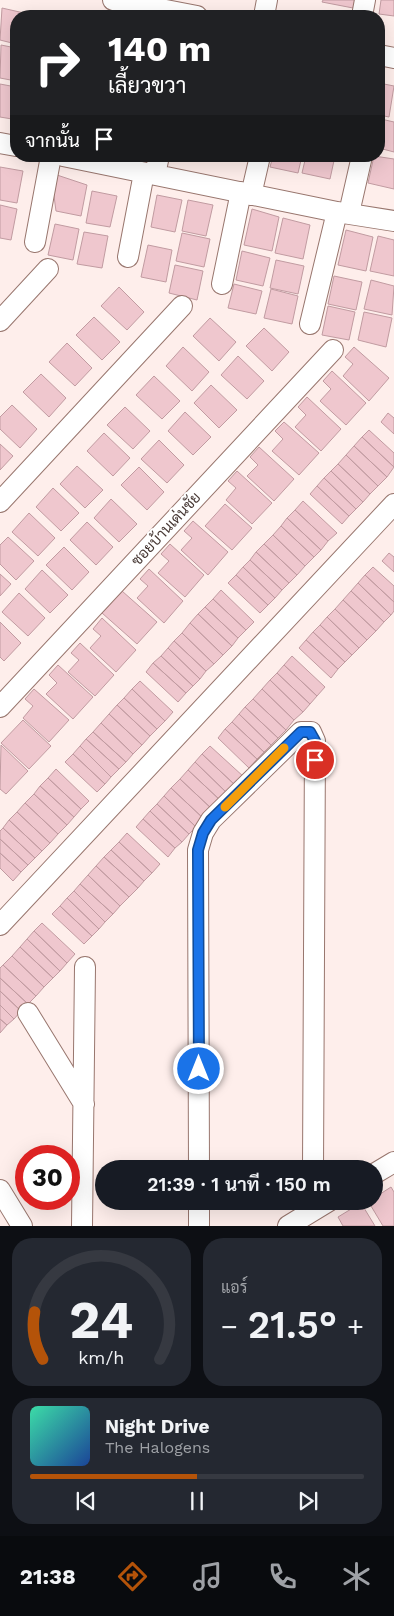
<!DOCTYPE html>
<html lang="th">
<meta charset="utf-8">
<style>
:root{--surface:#171b24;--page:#242831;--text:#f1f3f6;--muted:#9ea1a6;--line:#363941;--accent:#b45309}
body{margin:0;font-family:"Work Sans",Sarabun,sans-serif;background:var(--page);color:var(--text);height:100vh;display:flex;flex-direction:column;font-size:19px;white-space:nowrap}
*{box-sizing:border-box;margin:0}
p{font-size:16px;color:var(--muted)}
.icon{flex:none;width:28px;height:28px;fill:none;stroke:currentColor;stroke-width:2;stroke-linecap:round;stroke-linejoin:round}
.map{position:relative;height:1226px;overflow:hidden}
.side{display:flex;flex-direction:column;gap:12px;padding:12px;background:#0d0f14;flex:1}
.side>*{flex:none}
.banner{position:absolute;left:10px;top:10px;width:375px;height:152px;border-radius:20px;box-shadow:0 5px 20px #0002;background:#202124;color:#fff;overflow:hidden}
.speed{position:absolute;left:15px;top:1145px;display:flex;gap:10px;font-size:25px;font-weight:700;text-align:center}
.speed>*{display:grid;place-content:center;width:65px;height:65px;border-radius:50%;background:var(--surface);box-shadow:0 5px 20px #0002;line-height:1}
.speed .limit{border:8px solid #d22;background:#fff;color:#111}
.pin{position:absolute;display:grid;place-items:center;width:42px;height:42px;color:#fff;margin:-21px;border:2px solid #fff;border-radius:50%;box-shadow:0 1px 5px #0007}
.me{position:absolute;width:55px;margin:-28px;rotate:0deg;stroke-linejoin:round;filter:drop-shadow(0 0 4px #0008)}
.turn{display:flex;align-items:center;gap:18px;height:105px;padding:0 15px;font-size:22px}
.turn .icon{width:65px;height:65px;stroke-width:2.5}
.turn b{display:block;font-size:35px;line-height:42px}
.then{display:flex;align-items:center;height:48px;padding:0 15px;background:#0003;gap:10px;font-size:19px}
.big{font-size:38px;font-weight:600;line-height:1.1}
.side .tile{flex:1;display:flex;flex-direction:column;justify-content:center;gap:8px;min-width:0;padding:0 18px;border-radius:20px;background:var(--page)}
.side .dial{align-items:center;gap:0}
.dial svg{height:130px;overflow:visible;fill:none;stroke:var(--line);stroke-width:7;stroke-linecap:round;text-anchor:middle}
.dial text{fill:var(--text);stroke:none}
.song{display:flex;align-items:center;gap:15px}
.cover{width:60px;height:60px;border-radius:8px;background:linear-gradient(135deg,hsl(160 70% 55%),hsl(220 70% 35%))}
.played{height:5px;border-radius:2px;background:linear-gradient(90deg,var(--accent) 50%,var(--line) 50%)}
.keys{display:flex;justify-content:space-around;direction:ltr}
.heat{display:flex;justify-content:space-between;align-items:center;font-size:28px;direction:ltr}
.side .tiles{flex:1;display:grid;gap:12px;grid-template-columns:1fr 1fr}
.tile:last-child{grid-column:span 2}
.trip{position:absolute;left:95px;top:1160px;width:288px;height:50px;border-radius:25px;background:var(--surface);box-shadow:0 5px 20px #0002;font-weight:600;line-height:50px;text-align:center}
.dock{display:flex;height:80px;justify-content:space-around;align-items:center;background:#090b0e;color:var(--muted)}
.dock .icon{width:35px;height:35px}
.dock .current{color:var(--accent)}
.dock b{font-size:22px;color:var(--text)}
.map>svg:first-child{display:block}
.building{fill:#efc7ce;stroke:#c19ba1}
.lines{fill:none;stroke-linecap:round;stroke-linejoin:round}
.minor-casing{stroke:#98766e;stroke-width:22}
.minor{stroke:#fff;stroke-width:20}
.route-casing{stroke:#114b97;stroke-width:12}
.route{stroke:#1a73e8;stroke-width:9}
.slow{stroke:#f59e0b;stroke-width:9}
.labels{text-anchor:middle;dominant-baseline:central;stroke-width:4;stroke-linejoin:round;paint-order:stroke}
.street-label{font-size:15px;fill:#473834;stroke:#fff}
</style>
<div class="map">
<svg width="394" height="1226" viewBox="0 0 394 1226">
<rect width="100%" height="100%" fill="#feeeeb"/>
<path class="building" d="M 323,0 L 355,0 L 353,8 L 322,2 Z
M 381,0 L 394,0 L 394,16 L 379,14 Z
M 2,8 L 24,13 L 24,16 L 16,16 L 16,44 L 0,40 Z
M 1,45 L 16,48 L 16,81 L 0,78 Z
M 379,83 L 394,86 L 389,117 L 379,115 Z
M 0,84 L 16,87 L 12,119 L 0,117 Z
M 381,119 L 394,122 L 394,152 L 379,148 Z
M 273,156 L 302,156 L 298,173 L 270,167 Z
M 306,156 L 335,156 L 330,179 L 302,173 Z
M 374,156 L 394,159 L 394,189 L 368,183 Z
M 0,167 L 23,171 L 17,203 L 0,200 Z
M 57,175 L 87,185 L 81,216 L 56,211 L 54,196 Z
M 92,191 L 117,196 L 110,227 L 86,223 Z
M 157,195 L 182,200 L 175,232 L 151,227 Z
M 188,200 L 213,205 L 206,236 L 182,231 Z
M 0,205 L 17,209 L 11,240 L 0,238 Z
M 252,209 L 279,217 L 272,251 L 244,245 Z
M 283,218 L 310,225 L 303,259 L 275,253 Z
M 55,224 L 79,229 L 73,260 L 48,255 Z
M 346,230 L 373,237 L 366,271 L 338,265 Z
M 84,232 L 108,236 L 102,268 L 77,264 Z
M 182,233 L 210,239 L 204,267 L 176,261 Z
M 378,236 L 394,240 L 394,276 L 370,271 Z
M 148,245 L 172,250 L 166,282 L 141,277 Z
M 242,251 L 270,258 L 263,286 L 236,280 Z
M 276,260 L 304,266 L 298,294 L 270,288 Z
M 175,265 L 203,271 L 197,300 L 169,293 Z
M 334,276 L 362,282 L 356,310 L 328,304 Z
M 371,280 L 394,286 L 392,315 L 364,309 Z
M 234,284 L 262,291 L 256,314 L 228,308 Z
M 119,287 L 144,312 L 127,330 L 101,306 Z
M 271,289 L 298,296 L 292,324 L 264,318 Z
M 328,306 L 355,312 L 349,340 L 322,335 Z
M 364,312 L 392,318 L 386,347 L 358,340 Z
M 94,317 L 120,342 L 102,360 L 76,335 Z
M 210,318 L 236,342 L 219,361 L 193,336 Z
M 264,328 L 289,352 L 272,371 L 246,346 Z
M 67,343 L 92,368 L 75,386 L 49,362 Z
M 183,347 L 209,372 L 192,391 L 166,366 Z
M 354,347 L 389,378 L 369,401 L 343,376 L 353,364 L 345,357 Z
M 238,356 L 264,381 L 247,399 L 221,375 Z
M 332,371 L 366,403 L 346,425 L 320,401 L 331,389 L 323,381 Z
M 41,374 L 66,398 L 49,417 L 23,392 Z
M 154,376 L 180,401 L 162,419 L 136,395 Z
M 211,385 L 237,410 L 219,428 L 194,403 Z
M 307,397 L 341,429 L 321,451 L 295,427 L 306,415 L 298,407 Z
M 12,405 L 37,429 L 20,448 L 0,429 L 0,417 Z
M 125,407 L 150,431 L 133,449 L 107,425 Z
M 185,412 L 211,437 L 193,455 L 168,431 Z
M 388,413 L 394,418 L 394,434 L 381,422 Z
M 284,422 L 319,453 L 299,475 L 272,451 L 283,439 L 275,431 Z
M 369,430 L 394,453 L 394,467 L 362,437 Z
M 104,433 L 130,458 L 113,476 L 87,451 Z
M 362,437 L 394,467 L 387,477 L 354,446 Z
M 159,440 L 184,465 L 167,483 L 141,459 Z
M 0,444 L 13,456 L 0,470 Z
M 354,446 L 387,477 L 378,486 L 346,455 Z
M 259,447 L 294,479 L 274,501 L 247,476 L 258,465 L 250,457 Z
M 346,455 L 378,486 L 370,494 L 338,464 Z
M 338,464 L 370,494 L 363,502 L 331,471 Z
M 77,466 L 103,490 L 85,508 L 60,484 Z
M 139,467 L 164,492 L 147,510 L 121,485 Z
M 237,471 L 272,503 L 252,524 L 226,500 L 236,488 L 228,481 Z
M 331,471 L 363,502 L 356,509 L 324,478 Z
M 324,478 L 356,509 L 349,516 L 317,486 Z
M 317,486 L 349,516 L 342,524 L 310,494 Z
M 53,488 L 79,513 L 61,531 L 36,507 Z
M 111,499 L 137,524 L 119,542 L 94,518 Z
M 303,501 L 337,533 L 328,541 L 295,510 Z
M 225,504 L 252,528 L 232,550 L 205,526 Z
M 295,510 L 328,541 L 321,550 L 287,518 Z
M 29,513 L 55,538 L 38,556 L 12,532 Z
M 287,518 L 321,550 L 314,557 L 281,526 Z
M 193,521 L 228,552 L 208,575 L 181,550 L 192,538 L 184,531 Z
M 87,522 L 113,547 L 96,565 L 70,540 Z
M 281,526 L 314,557 L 305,566 L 273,535 Z
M 273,535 L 305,566 L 297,575 L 264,544 Z
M 8,537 L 34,561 L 16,580 L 0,564 L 0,545 Z
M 170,544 L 204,575 L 185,597 L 158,573 L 169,561 L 161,554 Z
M 264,544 L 297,575 L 289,583 L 256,552 Z
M 64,547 L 89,572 L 72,590 L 46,565 Z
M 256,552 L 289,583 L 282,590 L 250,560 Z
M 389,553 L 394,557 L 394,572 L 382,561 Z
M 250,560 L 282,590 L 275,598 L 243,567 Z
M 243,567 L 275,598 L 268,605 L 236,575 Z
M 373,567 L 394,586 L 394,602 L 365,575 Z
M 149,569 L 183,601 L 164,623 L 137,598 L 148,586 L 140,579 Z
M 42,570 L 68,595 L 50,613 L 25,589 Z
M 0,574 L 11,584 L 0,596 Z
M 236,575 L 268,605 L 260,613 L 228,583 Z
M 365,575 L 394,602 L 394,611 L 391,615 L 358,583 Z
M 358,583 L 391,615 L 384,622 L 351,591 Z
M 221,590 L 254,622 L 246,630 L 213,599 Z
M 122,591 L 157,622 L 137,644 L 102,613 Z
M 351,591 L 384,622 L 376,631 L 343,600 Z
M 19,593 L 45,618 L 28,636 L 2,612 Z
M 213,599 L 246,630 L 238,638 L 205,607 Z
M 343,600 L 376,631 L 367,640 L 335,609 Z
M 205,607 L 238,638 L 232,646 L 198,614 Z
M 335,609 L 367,640 L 359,648 L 327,617 Z
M 198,614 L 232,646 L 223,655 L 190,623 Z
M 327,617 L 359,648 L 352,655 L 320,625 Z
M 102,618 L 136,650 L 116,672 L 90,648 L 101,636 L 93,629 Z
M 0,622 L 21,643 L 4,661 L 0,657 Z
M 190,623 L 223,655 L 214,664 L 182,633 Z
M 320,625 L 352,655 L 345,662 L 313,632 Z
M 313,632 L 345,662 L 338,669 L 306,640 Z
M 182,633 L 214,664 L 206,671 L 174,641 Z
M 306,640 L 338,669 L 331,678 L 299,648 Z
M 174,641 L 206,671 L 200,679 L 168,648 Z
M 80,643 L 114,675 L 95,696 L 68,672 L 79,660 L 71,653 Z
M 168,648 L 200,679 L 193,686 L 161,656 Z
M 161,656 L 193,686 L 186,693 L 153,663 Z
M 292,656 L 325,687 L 317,696 L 284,665 Z
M 153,663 L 186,693 L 178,702 L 146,672 Z
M 58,665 L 93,697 L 73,719 L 46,694 L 57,683 L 49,675 Z
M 284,665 L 317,696 L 310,704 L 277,673 Z
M 277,673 L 310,704 L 303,712 L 270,680 Z
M 270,680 L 303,712 L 294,720 L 262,689 Z
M 140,681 L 173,712 L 165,721 L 132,689 Z
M 34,689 L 69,720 L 49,742 L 23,718 L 33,706 L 25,699 Z
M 132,689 L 165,721 L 157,729 L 124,698 Z
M 262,689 L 294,720 L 286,730 L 253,699 Z
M 124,698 L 157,729 L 150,736 L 117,705 Z
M 253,699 L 286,730 L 278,738 L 245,707 Z
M 117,705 L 150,736 L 142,745 L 109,714 Z
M 245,707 L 278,738 L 271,745 L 239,714 Z
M 109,714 L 142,745 L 133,754 L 101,723 Z
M 239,714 L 271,745 L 264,752 L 232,722 Z
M 23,720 L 51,746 L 29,769 L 1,743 Z
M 232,722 L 264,752 L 257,759 L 225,729 Z
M 101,723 L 133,754 L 126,762 L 93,732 Z
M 225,729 L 257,759 L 249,768 L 218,738 Z
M 93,732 L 126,762 L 119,769 L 86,739 Z
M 86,739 L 119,769 L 111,777 L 80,746 Z
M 1,745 L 28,771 L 6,794 L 0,789 Z
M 80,746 L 111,777 L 105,784 L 73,754 Z
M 210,746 L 244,777 L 235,785 L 202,754 Z
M 73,754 L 105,784 L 97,792 L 65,762 Z
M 202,754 L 235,785 L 228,794 L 195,762 Z
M 195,762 L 228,794 L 221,801 L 188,770 Z
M 56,769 L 89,801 L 81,809 L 48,778 Z
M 188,770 L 221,801 L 213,810 L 180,779 Z
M 48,778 L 81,809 L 74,817 L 40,786 Z
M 180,779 L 213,810 L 204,819 L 171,788 Z
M 40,786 L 74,817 L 67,825 L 34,794 Z
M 171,788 L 204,819 L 196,827 L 164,796 Z
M 34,794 L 67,825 L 58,834 L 25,803 Z
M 164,796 L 196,827 L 189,834 L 157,804 Z
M 25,803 L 58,834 L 50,843 L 17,812 Z
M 157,804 L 189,834 L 182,842 L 150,811 Z
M 150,811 L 182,842 L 175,848 L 143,819 Z
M 17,812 L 50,843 L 42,851 L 9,820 Z
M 143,819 L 175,848 L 168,857 L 136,827 Z
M 9,820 L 42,851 L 35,858 L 3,828 Z
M 3,828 L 35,858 L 28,865 L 0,839 L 0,831 Z
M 127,833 L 160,864 L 152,873 L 119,842 Z
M 0,839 L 28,865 L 21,872 L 0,853 Z
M 119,842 L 152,873 L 144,881 L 111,850 Z
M 111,850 L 144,881 L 138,888 L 104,857 Z
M 0,853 L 21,872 L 13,881 L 0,868 Z
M 104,857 L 138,888 L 129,897 L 96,866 Z
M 96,866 L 129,897 L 120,906 L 88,875 Z
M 88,875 L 120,906 L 113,914 L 80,884 Z
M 80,884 L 113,914 L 105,922 L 74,891 Z
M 74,891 L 105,922 L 99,929 L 67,898 Z
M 67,898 L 99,929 L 92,936 L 60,906 Z
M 60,906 L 92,936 L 84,944 L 52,914 Z
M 42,923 L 75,954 L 67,963 L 34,931 Z
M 34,931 L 67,963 L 60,971 L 27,939 Z
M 27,939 L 60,971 L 53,978 L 20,947 Z
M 20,947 L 53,978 L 44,987 L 12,956 Z
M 12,956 L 44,987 L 36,996 L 3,965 Z
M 3,965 L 36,996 L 28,1004 L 0,978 L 0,968 Z
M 0,978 L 28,1004 L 21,1011 L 0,991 Z
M 0,991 L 21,1011 L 14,1019 L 0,1005 Z
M 0,1005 L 14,1019 L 7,1025 L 0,1019 Z
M 0,1019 L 7,1025 L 0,1033 Z
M 391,1187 L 394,1192 L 394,1226 L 383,1226 L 368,1201 L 374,1201 L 374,1198 Z
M 361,1203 L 375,1226 L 343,1226 L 338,1217 Z"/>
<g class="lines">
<g class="minor-casing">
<path id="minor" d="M 113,0 L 197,16
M 264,16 L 267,0
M 362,16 L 365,0
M 379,55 L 394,58
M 0,143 L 16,146
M 63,156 L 337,212 L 394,221
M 155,174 L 159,156
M 251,195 L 260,156
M 349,213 L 362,156
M 35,242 L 51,156
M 128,257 L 144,173
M 222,284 L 241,192
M 0,321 L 48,269
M 310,324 L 337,212
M 0,502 L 182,306
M 0,707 L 333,350
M 0,925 L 394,504
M 28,1013 L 84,1104
M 199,1169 L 198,850 L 203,833 L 211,820 L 301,732 L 311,732 L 315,741 L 313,1169
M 374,1174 L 394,1162
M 0,1190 L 22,1226
M 199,1201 L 199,1226
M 82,1226 L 85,967
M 288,1226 L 329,1201"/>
</g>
<use href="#minor" class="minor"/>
</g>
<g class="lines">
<g class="route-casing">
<path id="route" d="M 199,1069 L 198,850 L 203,833 L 211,820 L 301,732 L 310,732 L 315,741 L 315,760"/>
</g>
<use href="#route" class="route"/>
<path class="slow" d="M 225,807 L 284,748"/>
</g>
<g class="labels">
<g class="street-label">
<text transform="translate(166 529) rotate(-47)">ซอยบ้านเด่นชัย</text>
</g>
</g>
</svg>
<div class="speed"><div class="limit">30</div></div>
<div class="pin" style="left:315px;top:760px;background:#d93025"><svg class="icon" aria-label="arrive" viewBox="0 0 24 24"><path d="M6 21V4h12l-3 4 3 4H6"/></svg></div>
<svg class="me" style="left:199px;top:1069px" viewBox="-20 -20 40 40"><circle r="17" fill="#1a73e8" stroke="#fff" stroke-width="3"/><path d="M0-11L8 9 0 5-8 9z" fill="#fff"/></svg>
<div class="trip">21:39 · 1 นาที · 150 m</div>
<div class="banner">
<div class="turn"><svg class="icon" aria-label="right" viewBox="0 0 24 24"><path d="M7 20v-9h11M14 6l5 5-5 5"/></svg><div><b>140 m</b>เลี้ยวขวา</div></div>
<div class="then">จากนั้น<svg class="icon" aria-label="arrive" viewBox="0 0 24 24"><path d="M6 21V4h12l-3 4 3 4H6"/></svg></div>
</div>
</div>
<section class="side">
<div class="tiles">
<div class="tile dial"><svg viewBox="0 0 100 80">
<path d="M14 69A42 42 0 1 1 86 69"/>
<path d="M14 69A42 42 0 0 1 9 40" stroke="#b45309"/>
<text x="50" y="56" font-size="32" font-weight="700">24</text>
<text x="50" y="72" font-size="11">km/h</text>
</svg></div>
<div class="tile"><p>แอร์</p>
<div class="heat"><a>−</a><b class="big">21.5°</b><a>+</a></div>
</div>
<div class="tile">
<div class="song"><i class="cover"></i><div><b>Night Drive</b><p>The Halogens</p></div></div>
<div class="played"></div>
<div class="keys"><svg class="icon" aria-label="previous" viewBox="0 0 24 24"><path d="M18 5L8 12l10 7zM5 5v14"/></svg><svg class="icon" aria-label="pause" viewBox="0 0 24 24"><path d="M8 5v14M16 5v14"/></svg><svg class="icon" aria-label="next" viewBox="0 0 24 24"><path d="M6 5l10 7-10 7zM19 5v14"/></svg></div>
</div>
</div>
</section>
<nav class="dock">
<b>21:38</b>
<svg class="icon current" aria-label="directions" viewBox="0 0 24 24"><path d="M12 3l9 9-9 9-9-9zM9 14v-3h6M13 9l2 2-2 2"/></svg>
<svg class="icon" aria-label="music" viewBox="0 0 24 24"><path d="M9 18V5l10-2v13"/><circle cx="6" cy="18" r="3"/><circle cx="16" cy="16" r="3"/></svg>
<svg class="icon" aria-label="phone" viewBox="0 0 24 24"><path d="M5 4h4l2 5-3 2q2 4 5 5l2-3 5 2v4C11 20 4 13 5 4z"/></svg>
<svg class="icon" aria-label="climate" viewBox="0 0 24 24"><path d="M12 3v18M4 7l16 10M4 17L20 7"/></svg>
</nav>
